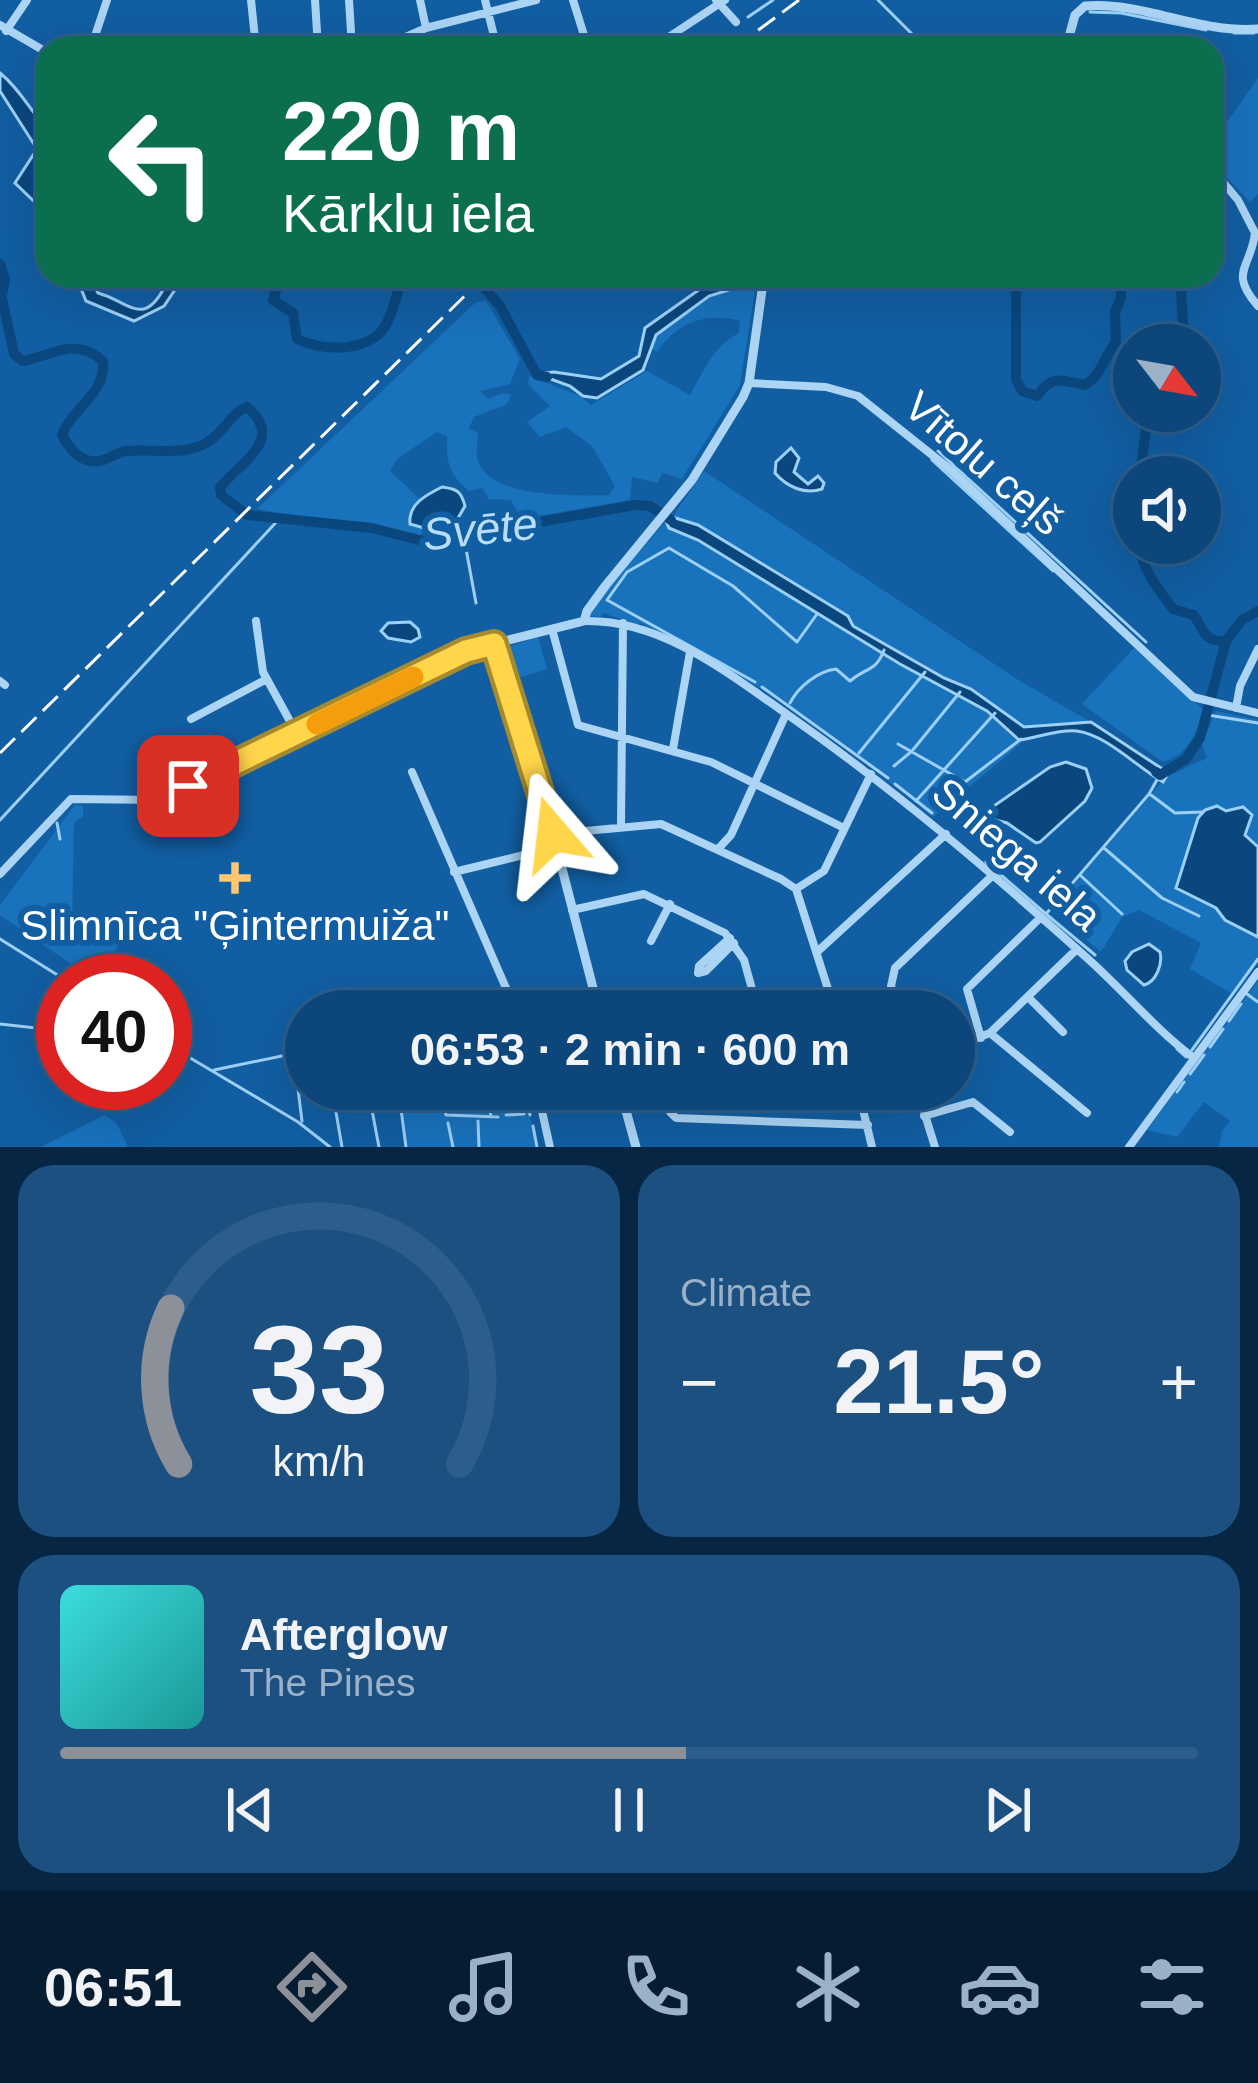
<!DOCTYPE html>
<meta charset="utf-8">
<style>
:root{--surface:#0d467a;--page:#1b5081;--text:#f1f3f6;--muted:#9ab1c7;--line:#2d5e8b;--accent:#8c9099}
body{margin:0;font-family:Helvetica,sans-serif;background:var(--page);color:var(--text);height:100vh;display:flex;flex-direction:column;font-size:45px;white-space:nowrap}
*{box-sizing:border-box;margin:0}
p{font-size:39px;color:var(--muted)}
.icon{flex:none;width:66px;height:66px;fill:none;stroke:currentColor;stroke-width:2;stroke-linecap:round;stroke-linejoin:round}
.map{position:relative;height:1147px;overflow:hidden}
.panel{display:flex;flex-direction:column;gap:18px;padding:18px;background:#072643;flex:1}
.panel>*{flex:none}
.top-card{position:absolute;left:36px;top:36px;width:1188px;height:252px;border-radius:36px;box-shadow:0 12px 48px #0002,0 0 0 3px var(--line);background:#0b6e4f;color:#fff;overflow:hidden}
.needle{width:78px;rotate:121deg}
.buttons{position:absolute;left:1113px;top:324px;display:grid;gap:24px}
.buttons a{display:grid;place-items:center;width:108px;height:108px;border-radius:50%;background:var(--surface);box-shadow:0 12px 48px #0002,0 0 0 3px var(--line);font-size:60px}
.speed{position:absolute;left:36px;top:954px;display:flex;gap:24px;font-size:60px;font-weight:700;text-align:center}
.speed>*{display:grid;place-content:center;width:156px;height:156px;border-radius:50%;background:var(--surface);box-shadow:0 12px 48px #0002,0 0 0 3px var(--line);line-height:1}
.speed .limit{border:18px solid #d22;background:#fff;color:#111}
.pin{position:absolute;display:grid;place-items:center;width:102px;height:102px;color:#fff;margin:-51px;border-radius:24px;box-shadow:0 6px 18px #0006}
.me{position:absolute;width:132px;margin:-66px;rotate:343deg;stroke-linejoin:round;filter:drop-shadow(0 0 9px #0008)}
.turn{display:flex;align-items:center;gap:42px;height:252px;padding:0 48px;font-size:54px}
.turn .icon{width:156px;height:156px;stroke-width:2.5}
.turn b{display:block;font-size:84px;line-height:102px}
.big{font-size:90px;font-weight:700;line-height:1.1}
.panel .tile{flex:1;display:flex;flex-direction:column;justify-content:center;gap:18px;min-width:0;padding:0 42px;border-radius:36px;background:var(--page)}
.panel .dial{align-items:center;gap:0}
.dial svg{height:312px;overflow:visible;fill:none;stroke:var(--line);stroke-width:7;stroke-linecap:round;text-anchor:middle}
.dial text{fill:var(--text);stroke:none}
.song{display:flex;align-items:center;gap:36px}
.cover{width:144px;height:144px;border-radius:18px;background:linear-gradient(135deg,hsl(180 70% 55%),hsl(180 70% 35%))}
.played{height:12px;border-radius:6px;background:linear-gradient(90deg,var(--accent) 55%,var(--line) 55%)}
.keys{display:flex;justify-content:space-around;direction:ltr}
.heat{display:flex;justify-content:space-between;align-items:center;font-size:66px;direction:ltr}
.panel .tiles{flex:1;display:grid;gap:18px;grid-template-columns:1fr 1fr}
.tile:last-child{grid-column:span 2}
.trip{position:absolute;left:285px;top:990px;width:690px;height:120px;border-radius:60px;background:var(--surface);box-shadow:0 12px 48px #0002,0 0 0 3px var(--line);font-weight:700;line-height:120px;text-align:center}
.dock{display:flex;height:192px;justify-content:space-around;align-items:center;background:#051c31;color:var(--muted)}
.dock .icon{width:84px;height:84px}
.dock .current{color:var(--accent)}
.dock b{font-size:54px;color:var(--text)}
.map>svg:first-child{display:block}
.green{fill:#1972bc}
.water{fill:#0a477e;stroke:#9dd0f8;stroke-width:3}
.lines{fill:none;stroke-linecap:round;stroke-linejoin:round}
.stream{stroke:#9dd0f8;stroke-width:3}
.river{stroke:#0a477e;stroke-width:10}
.minor{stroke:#abd4f5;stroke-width:8}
.tertiary{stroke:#abd4f5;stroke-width:9}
.rail{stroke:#fff;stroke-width:3;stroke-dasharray:21 9;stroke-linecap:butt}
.route-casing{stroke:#a68a30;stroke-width:30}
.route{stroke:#ffd54a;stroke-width:21}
.slow{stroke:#f59e0b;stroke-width:21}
.poi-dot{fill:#ffc86f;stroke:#115ea2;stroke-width:4.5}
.labels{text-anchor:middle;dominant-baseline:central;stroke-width:12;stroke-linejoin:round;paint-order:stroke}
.street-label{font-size:42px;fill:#fff;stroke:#115ea2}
.poi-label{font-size:42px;fill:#fff;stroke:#115ea2}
.water-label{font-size:45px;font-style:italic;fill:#b8ddfb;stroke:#115ea2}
</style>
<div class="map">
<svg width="1258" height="1147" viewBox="0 0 1258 1147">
<rect width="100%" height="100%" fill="#115ea2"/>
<path class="green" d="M 1258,78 L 1258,194 L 1250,202 L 1212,162 L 1212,143 Z
M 748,284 L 755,289 L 740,385 L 682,479 L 662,473 L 658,483 L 632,477 L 630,500 L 521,519 L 511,500 L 489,499 L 482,488 L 469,491 C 448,474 446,461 447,436 L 437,432 L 397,459 L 390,471 L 420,499 L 412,509 L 418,527 L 425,528 L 420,536 L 257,509 L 476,302 L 486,301 L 520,359 L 510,384 L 480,391 L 488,399 L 503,393 L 511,395 L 507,404 L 474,417 L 469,428 L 478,433 C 478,441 475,453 478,461 C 490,499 578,496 609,495 L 615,486 L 592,446 L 566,427 L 540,437 L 527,422 L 550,406 L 528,384 L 529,376 L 580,396 L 591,405 L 647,371 L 690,395 C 703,372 714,345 739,333 L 740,321 C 707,312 677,322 657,352 L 652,349 L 655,336 L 709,296 Z
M 704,471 L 1020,681 L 1091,722 L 1024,727 L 971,689 L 944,678 L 853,626 L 848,616 C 793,579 733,542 673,516 Z
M 666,521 L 669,529 L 698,540 L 900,664 L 987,711 L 1024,741 L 933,817 C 842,743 748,671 640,623 L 638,625 L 603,613 L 601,617 L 590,616 L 590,610 Z
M 538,637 L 547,669 L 515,679 L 505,648 Z
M 1134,648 L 1204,710 C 1195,735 1189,754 1163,762 L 1082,704 Z
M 1216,711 L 1258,720 L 1258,847 L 1246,840 L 1252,815 L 1243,807 L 1226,811 L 1188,849 L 1175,884 C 1189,894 1206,901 1217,910 C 1231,921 1241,932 1258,937 L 1258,962 L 1234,995 L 1190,969 L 1201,943 L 1139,910 L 1122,917 L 1101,952 L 1052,911 L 1166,777 L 1207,758 L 1202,744 Z
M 75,805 L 83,806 L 83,816 L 74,823 L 72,928 L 88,938 L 122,940 C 113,954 107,967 90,977 L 0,915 L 0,905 Z
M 1258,981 L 1258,1147 L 1219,1147 L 1222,1131 L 1230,1121 L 1204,1102 L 1177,1137 L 1147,1130 Z
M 422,1089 L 524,1089 L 537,1147 L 406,1147 L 399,1094 Z
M 105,1115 L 117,1124 L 128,1147 L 41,1147 Z"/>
<path class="water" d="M 0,73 C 21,90 30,111 48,130 L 48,170 L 40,182 L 48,197 L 48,215 L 15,183 L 37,149 L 0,91 Z
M 76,276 L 89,276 L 98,293 C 128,301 143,328 164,288 L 162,276 L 199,276 L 183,278 L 164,306 L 134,321 L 86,301 Z
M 751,276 L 748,284 L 709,296 L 656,335 L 643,370 L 597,398 L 583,396 L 570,386 L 537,374 L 554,372 L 601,379 L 639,356 L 645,328 L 717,277 Z
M 791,448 L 799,458 L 794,472 L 808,484 L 818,476 L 824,483 L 822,489 C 805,495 787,487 775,473 L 776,462 Z
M 442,487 C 457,489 461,491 465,506 L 454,525 L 438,532 L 410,524 C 408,504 426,495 442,487 Z
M 669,516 L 698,525 L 848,616 L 853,626 L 944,678 L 971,689 L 1024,727 L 1091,722 L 1164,770 L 1166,777 L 1163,782 C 1138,768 1107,735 1077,731 C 1058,729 1036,738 1019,740 L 987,711 L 900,664 L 698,540 L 669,528 L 666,521 Z
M 410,622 L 418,629 L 420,637 L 411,642 L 388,638 L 381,631 L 388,623 Z
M 1066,762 L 1086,769 L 1092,788 L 1085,801 L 1040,842 L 1036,843 L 1007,823 L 991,819 L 991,808 L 1050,767 Z
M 1217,806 L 1226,811 L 1243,807 L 1252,815 L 1245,835 L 1258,847 L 1258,937 L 1225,920 L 1216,908 L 1176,888 L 1198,818 L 1205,810 Z
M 1149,944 L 1160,952 C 1163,964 1156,982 1144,985 L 1127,970 L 1125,961 L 1132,952 Z"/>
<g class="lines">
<path class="stream" d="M 878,0 L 926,48
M 1090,12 L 1121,13 L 1206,30
M 748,17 L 773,0
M 1234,33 L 1254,33
M 938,451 L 1146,642
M 932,460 L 1053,571
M 464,538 L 476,603
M 755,682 L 607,600 L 627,572 L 669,548 L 733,586 L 797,642 L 817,614
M 762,687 L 888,778
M 790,703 C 798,687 818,671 836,669 L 850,681 C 866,667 876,672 884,650
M 1208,715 L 1258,723
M 898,744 L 965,782 L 1021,739
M 859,753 L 925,672
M 894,766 L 912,751 L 960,692
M 895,784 L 932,813
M 1151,795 L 1175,813 L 1203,812
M 916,801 L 995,713
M 0,820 L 281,517
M 57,823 L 60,839
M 1104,848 L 1162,898 L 1199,916
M 986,862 L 1046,914 L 1149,794 L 1158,778
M 1080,875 L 1122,914
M 1058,899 L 1093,927
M 1046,914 L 1095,955
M 0,939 L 67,981
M 1247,994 L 1258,1002
M 497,1003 L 499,1011
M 1229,1021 L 1241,1004
M 0,1024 L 63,1031
M 165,1043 L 298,1122 L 330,1147
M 1210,1047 L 1223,1029
M 1177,1049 L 1186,1057
M 1192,1050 L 1258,959
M 214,1070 L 306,1051
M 1190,1074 L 1204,1055
M 297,1081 L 302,1121
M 332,1089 L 342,1147
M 368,1089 L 379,1147
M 441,1089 L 446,1115 L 498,1117
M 485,1089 L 491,1116
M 1177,1092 L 1184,1082
M 527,1100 L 530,1115
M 506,1115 L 524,1114
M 478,1121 L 479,1147
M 448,1123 L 453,1147
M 533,1126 L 537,1147
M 406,1147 L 399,1094 L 422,1089"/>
<path class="river" d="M 0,264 L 5,279 L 3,291
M 281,276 L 273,300 L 293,313 L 297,339 C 320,350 360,353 381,332 C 392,320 397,291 403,276
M 474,276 L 500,306 L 537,375 L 547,377
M 1016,276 L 1016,379 L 1022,391 L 1037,396 C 1052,374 1062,380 1084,385 C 1102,376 1104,356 1116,342 L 1115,312 L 1121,298 L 1121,276
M 0,289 L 14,354 L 23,361 C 54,355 75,336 103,361 C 106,395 73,406 62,435 C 68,446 76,458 90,461 C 104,464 113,453 126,451 C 154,448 188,458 212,439 C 226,429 231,413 247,407 C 288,441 235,465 220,488 L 221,495 L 247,515 L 372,528 L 427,542 L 635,505 L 650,506 L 671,520
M 1170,345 L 1174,331 L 1183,324 L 1181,291 L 1185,276
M 1140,477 L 1148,411
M 1134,530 L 1134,531
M 1138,543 C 1143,570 1157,588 1173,609 L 1194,615 C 1204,632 1205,642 1226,641 L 1242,620 L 1258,611
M 1156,772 L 1160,775 L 1186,759 L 1200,738 L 1226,641"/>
<path class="minor" d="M 251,0 L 256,48
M 315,0 L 318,48
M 349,0 L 352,48
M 420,0 L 426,28
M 485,0 L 497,48
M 573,0 L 588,48
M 716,0 L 736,22
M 0,25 L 48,53
M 6,31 L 27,0
M 91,48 L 107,0
M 381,48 L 426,28 L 536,0
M 652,48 L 725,0
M 1212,69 L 1216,64
M 1212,169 L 1238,200 L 1255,233 C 1251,268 1228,272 1258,306
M 749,383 L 826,387 L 858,396 L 951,470 L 1193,697 L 1258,713
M 256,621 L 263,672 L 297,734
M 584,621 C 661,619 728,673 788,715 C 894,789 991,872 1087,958 C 1123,990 1155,1029 1194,1058
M 552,629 L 578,725 L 711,762 L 844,828
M 0,681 L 5,685
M 1236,708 L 1240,686 L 1258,649
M 191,719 L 267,679
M 673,749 L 690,652
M 412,772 L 516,1011
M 621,825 L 623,623
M 553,834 L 661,824 L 781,879 L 796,889 L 835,1011
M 718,849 L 731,835 L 786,714
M 454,872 L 556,847
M 0,874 L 71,799 L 161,800 L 466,651 L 493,644
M 796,889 L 824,871 L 871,774
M 572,910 L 644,894 L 725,933 L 744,960 L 758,1011
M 730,938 L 699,966 L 698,973 L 706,971 L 734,943
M 651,941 L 670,904
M 817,952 L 946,834
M 1028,997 L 1063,1032
M 898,1011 L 891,986 L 895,968 L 993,875
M 990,1033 L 1087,1113
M 981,1038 L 967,989 L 1041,917
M 954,1047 L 990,1033 L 1077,949
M 537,1089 L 550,1147
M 672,1089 L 670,1112 L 676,1118 L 868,1125
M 858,1089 L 872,1147
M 917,1089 L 935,1147
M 924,1116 L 973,1102 L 1010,1132
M 1129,1147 L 1258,972"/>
<path class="tertiary" d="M 1066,48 L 1075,15 L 1085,6 C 1143,1 1199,34 1258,29
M 599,1011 L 553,834 L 493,644 L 584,621 L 587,611 L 606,585 L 692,480 L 743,397 L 749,383 L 764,276
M 620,1089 L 636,1147"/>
<path class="rail" d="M 734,48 L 799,0
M 0,753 L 485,276"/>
</g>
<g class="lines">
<g class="route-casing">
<path id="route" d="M 188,786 L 466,651 L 494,644 L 553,834"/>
</g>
<use href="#route" class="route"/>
<path class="slow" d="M 317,724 L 413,677"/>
</g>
<path class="poi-dot" d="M229 860h12v12h12v12h-12v12h-12v-12h-12v-12h12z"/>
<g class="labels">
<g class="street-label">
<text transform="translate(984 463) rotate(41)">Vītolu ceļš</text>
<text transform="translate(1017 854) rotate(41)">Sniega iela</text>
</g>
<g class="poi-label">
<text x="235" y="925">Slimnīca "Ģintermuiža"</text>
</g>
<g class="water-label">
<text transform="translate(480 529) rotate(-6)">Svēte</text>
</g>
</g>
</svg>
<div class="buttons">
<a><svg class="needle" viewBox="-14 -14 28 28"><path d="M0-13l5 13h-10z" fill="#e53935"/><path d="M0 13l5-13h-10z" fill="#9ab1c7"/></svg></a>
<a><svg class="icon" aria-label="sound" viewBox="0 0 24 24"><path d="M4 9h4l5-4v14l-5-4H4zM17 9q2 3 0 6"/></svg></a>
</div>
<div class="speed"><div class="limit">40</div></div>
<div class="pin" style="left:188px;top:786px;background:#d93025"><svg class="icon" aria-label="arrive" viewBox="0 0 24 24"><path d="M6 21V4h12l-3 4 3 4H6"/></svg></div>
<svg class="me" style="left:553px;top:834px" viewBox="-20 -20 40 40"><path d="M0-17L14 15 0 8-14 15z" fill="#ffd54a" stroke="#fff" stroke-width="4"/></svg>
<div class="trip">06:53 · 2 min · 600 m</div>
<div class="top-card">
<div class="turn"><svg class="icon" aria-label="left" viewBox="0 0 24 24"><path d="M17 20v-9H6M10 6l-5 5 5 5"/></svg><div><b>220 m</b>Kārklu iela</div></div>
</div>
</div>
<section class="panel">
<div class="tiles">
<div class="tile dial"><svg viewBox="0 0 100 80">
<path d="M14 69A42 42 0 1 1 86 69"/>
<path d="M14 69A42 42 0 0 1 12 29" stroke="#8c9099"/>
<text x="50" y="56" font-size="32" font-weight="700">33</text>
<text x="50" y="72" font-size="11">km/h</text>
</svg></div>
<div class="tile"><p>Climate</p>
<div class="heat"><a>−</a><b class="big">21.5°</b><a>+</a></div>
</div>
<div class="tile">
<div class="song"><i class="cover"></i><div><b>Afterglow</b><p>The Pines</p></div></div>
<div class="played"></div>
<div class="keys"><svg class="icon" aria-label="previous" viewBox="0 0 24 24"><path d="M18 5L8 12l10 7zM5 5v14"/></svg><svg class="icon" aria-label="pause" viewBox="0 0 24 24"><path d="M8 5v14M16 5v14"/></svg><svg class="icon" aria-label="next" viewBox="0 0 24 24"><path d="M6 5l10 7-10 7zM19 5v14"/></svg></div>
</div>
</div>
</section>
<nav class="dock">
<b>06:51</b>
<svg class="icon current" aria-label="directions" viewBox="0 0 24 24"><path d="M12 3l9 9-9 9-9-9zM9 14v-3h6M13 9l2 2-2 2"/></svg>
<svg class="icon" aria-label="music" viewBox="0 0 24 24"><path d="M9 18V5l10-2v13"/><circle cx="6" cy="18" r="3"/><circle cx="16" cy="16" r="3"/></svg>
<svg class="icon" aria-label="phone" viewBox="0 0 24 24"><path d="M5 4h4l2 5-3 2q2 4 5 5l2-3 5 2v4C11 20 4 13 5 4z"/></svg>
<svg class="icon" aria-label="climate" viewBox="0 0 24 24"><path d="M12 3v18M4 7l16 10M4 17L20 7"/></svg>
<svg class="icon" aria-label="car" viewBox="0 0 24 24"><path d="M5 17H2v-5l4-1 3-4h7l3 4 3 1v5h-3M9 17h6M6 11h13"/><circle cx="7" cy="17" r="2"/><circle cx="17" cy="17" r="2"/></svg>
<svg class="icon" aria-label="filters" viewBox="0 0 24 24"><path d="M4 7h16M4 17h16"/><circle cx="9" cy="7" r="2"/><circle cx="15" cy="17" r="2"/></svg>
</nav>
